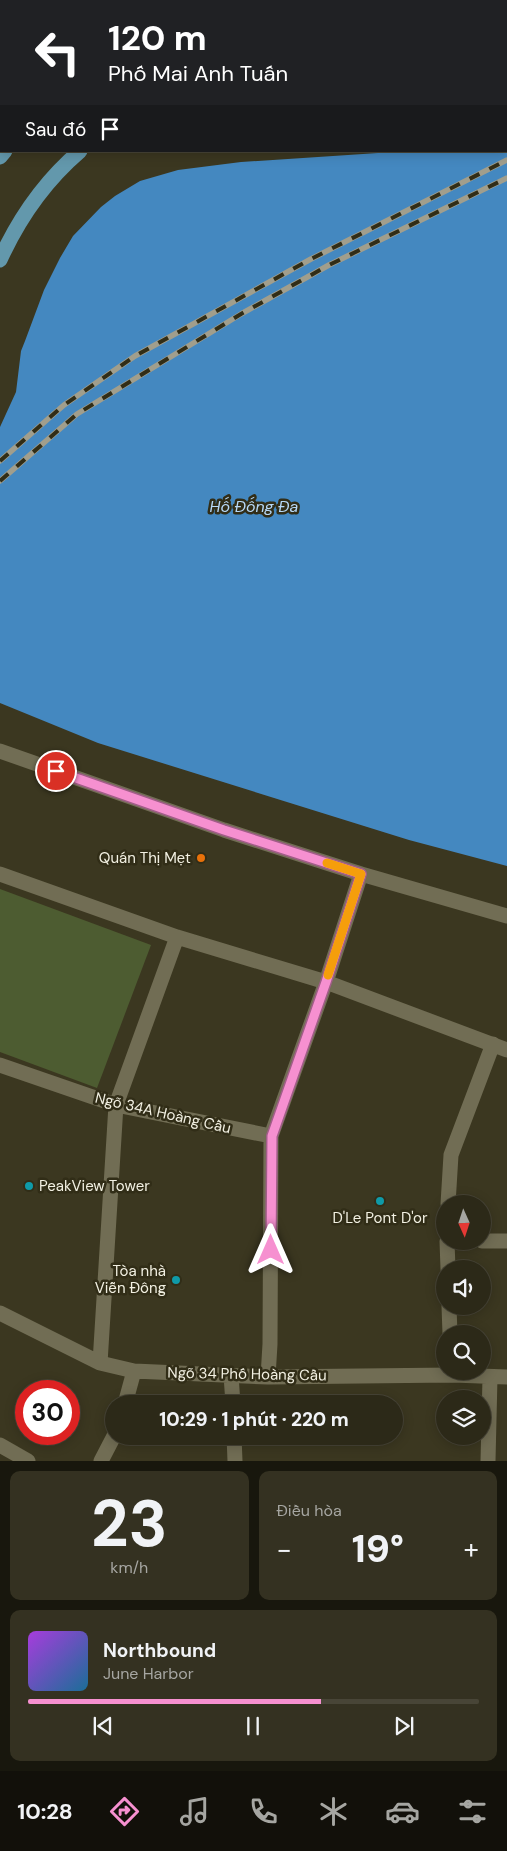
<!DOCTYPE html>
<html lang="vi">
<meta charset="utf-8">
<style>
:root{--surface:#2c2918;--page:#343121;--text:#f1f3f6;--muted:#a6a6a2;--line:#484537;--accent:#f690d0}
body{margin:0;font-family:"DM Sans",sans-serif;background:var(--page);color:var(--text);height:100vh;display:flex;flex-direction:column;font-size:19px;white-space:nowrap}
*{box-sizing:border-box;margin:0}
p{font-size:16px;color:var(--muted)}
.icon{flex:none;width:28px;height:28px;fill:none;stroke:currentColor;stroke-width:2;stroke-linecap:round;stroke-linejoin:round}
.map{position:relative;height:1461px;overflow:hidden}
.sheet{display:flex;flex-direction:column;gap:10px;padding:10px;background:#18170d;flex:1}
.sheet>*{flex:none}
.banner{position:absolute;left:0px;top:0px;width:508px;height:152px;box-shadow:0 2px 12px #0003,0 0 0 1px var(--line);background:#202124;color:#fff;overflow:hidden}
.needle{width:32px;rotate:177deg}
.tools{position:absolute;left:436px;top:1195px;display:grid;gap:10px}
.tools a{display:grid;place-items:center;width:55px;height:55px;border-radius:50%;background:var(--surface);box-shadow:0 2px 12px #0003,0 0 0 1px var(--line);font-size:25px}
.speed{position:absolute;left:15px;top:1380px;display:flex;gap:10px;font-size:25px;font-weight:700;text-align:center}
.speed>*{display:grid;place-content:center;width:65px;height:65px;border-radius:50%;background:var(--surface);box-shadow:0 2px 12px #0003,0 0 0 1px var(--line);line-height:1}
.speed .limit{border:8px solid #d22;background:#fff;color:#111}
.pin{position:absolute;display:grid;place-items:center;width:42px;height:42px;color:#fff;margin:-21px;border:2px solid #fff;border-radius:50%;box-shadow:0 1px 5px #0007}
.me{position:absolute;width:55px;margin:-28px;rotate:0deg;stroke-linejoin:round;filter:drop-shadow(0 0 4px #0008)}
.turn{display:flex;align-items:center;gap:18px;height:105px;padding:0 25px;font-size:22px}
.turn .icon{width:65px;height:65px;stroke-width:2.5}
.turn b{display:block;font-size:35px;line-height:42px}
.then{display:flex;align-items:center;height:48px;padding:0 25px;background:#0003;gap:10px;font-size:19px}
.big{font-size:38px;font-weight:800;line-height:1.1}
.sheet .widget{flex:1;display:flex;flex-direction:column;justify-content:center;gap:8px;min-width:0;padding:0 18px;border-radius:10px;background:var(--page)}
.sheet .dial{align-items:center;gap:0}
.dial b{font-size:65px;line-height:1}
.song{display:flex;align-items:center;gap:15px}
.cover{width:60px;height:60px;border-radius:8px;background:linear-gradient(135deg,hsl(280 70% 55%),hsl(200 70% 35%))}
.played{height:5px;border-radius:2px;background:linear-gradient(90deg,var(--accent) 65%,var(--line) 65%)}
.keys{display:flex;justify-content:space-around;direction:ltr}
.heat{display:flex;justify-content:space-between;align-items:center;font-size:28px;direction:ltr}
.sheet .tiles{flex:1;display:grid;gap:10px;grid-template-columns:1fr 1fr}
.widget:last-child{grid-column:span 2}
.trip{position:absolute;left:105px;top:1395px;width:298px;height:50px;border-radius:25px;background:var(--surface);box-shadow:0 2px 12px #0003,0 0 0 1px var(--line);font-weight:800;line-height:50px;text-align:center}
.tab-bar{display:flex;height:80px;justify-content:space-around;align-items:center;background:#12100a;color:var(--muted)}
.tab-bar .icon{width:35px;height:35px}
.tab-bar .on{color:var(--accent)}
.tab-bar b{font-size:22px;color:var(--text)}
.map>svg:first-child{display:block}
.green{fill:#4d5c31}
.water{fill:#4488c0}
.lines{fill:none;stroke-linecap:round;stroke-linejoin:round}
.minor{stroke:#716d54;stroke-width:15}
.major{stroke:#6398ac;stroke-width:15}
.rail-casing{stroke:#a19e8c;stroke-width:5.5}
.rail{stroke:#312d17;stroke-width:4;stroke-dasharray:11;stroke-linecap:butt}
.route-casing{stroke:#a05e87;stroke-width:12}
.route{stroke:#f690d0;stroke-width:9}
.slow{stroke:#f59e0b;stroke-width:9}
.food-dot{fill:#e8710a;stroke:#312d17;stroke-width:2}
.culture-dot{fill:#0f9aa8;stroke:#312d17;stroke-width:2}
.labels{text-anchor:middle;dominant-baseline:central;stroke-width:5;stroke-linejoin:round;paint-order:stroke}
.poi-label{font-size:15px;fill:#f2f0e2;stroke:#312d17;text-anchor:end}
.street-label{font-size:15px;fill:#f2f0e2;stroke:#312d17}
.water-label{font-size:16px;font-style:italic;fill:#b7d9f8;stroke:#312d17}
</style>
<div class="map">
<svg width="507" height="1461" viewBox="0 0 507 1461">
<rect width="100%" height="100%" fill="#3b3720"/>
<path class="green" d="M 0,889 L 151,945 L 97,1088 L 0,1052 Z"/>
<path class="water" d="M 507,145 L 507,866 L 409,840 L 98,743 L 0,703 L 0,427 L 16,392 L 21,351 L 25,341 L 44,290 L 60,258 L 73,236 L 101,207 L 115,196 L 140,181 L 178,170 L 241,162 L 408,151 L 506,151 Z"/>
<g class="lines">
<path class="minor" d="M 199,0 L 199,1
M 403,0 L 403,1
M 0,2 L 1,3
M 0,54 L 1,52
M 0,751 L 224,830 L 361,874 L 507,916
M 0,874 L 177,937 L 326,982 L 507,1050
M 0,1065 L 116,1105 L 271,1136
M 448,1204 L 451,1155 L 493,1044
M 447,1241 L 448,1269
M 482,1241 L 507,1241
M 449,1306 L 450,1334
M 0,1313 L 100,1363 L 134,1371 L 268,1377 L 453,1375 L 507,1377
M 100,1363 L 116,1105 L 177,937
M 231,1375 L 233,1404
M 268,1377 L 270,1344 L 271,1136 L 326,982 L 361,874
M 125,1404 L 134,1371
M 234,1436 L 235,1461
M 0,1445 L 28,1461
M 101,1461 L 114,1436
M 488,1461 L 490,1377"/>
<path class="major" d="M 506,42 L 507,42
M 506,93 L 507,93
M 0,157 L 5,151
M 0,260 C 19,218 45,181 80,151"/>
<g class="rail-casing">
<path id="rail" d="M 0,461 L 64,405 L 135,356 L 311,259 L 507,160
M 0,481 L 77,414 L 241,314 L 329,265 L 507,178"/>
</g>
<use href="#rail" class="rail"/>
</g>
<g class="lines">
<g class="route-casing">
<path id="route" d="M 56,771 L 224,830 L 361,874 L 326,982 L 272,1136 L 271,1250"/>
</g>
<use href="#route" class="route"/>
<path class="slow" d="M 327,863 L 361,874 L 328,975"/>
</g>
<circle class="food-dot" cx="201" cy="858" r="5"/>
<g class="culture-dot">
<circle cx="29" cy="1186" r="5"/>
<circle cx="380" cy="1201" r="5"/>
<circle cx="176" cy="1280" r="5"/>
</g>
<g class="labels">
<g class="poi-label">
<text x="191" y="858">Quán Thị Mẹt</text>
<text x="39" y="1186" text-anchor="start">PeakView Tower</text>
<text x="380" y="1218" text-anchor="middle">D'Le Pont D'or</text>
<text x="166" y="1271">Tòa nhà<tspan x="166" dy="17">Viễn Đông</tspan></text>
</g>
<g class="street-label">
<text transform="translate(163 1113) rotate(13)">Ngõ 34A Hoàng Cầu</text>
<text transform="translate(247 1374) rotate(1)">Ngõ 34 Phố Hoàng Cầu</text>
</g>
<g class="water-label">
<text x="254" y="506">Hố Đống Đa</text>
</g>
</g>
</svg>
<div class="tools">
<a><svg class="needle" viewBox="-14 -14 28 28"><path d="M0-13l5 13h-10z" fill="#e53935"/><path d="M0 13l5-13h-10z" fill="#a6a6a2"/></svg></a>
<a><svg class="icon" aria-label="sound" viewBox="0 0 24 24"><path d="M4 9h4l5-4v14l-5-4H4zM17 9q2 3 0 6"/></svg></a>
<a><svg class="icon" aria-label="search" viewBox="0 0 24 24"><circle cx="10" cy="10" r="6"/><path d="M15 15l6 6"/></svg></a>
<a><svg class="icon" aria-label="layers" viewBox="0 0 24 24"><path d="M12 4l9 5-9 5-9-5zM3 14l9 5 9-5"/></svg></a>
</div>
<div class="speed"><div class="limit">30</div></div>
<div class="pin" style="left:56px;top:771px;background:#d93025"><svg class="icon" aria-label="arrive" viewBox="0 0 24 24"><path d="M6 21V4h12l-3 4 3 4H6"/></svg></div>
<svg class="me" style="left:271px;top:1250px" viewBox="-20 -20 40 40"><path d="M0-17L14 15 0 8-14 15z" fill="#f690d0" stroke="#fff" stroke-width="4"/></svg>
<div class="trip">10:29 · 1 phút · 220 m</div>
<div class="banner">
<div class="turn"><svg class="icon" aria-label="left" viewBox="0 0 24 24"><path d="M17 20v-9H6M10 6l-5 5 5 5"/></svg><div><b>120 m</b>Phố Mai Anh Tuấn</div></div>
<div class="then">Sau đó<svg class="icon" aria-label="arrive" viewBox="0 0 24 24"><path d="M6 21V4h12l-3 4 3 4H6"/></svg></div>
</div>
</div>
<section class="sheet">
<div class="tiles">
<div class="widget dial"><b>23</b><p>km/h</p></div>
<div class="widget"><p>Điều hòa</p>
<div class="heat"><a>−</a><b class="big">19°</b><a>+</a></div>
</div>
<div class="widget">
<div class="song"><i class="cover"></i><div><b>Northbound</b><p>June Harbor</p></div></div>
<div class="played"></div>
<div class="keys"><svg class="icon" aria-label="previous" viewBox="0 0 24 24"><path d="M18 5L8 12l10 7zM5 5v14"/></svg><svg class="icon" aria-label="pause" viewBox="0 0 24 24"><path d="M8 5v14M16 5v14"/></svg><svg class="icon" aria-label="next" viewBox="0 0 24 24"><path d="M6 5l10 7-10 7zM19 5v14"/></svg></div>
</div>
</div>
</section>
<nav class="tab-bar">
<b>10:28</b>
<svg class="icon on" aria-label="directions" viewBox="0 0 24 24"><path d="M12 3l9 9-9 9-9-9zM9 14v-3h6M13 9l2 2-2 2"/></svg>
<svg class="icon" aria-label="music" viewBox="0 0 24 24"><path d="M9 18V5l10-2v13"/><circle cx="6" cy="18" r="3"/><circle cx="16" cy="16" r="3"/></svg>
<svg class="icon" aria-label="phone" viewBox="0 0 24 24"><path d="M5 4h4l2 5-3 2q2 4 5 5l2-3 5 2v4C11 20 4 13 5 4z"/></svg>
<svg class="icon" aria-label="climate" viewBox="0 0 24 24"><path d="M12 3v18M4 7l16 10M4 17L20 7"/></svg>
<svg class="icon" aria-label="car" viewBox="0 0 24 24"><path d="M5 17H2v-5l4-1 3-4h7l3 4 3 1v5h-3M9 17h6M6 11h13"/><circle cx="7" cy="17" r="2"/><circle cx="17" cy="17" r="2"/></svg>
<svg class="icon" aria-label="filters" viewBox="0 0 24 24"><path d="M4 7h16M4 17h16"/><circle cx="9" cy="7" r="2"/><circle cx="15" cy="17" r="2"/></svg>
</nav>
